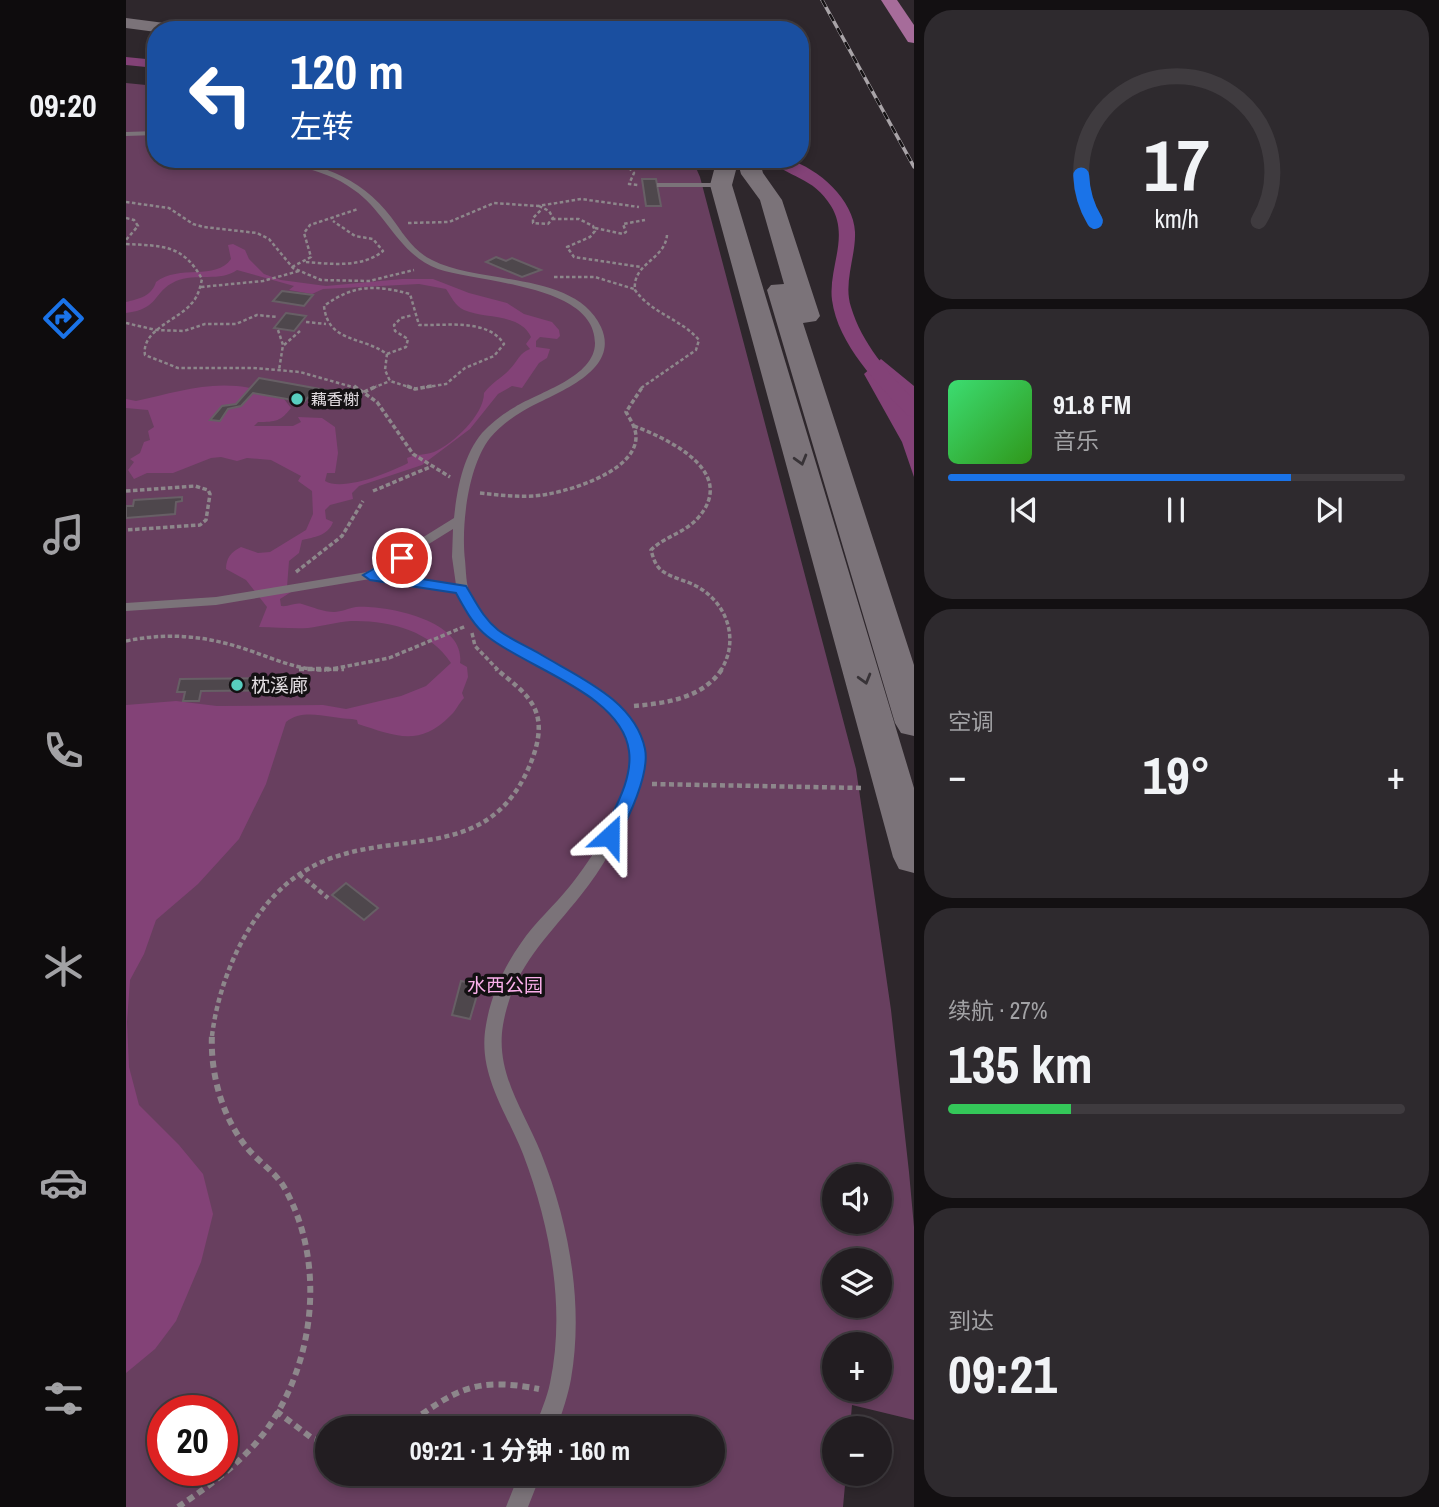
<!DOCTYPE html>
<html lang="zh">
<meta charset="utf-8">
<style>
:root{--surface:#221d21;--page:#2e2a2e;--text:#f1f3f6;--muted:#a2a2a5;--line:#3f3b3f;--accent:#1a73e8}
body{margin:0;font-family:"Archivo Narrow","Noto Sans SC",sans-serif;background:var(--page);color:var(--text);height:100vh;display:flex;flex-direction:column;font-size:26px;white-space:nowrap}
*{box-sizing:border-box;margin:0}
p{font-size:23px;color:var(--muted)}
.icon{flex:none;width:38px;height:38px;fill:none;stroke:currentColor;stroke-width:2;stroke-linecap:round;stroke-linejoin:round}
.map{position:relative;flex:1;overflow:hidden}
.side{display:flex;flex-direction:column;gap:10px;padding:10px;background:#131012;width:525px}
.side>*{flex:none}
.top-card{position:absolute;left:21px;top:21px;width:662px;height:147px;border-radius:28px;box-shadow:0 4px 10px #0003,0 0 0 2px var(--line);background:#1a4fa0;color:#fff;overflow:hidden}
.tools{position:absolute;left:696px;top:1164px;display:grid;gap:14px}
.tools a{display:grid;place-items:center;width:70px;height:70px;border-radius:50%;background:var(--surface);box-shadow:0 4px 10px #0003,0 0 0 2px var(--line);font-size:35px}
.speed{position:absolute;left:21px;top:1395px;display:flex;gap:14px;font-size:35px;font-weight:700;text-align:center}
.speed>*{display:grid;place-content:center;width:91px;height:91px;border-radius:50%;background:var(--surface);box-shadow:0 4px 10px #0003,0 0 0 2px var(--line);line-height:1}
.speed .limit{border:10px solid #d22;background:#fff;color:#111}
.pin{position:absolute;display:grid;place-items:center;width:60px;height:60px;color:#fff;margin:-30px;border:4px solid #fff;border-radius:50%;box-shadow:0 2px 7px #0007}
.me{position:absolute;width:77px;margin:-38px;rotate:24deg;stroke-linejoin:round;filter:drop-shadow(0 0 5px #0008)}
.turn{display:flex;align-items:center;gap:24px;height:147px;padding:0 28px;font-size:32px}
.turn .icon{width:91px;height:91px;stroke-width:2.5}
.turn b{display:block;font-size:49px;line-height:60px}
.big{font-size:52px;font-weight:700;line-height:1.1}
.side .widget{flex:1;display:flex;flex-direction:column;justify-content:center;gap:10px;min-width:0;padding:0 24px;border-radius:28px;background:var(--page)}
.side .dial{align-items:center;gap:0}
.dial svg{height:182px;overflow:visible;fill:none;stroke:var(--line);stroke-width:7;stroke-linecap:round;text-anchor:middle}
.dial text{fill:var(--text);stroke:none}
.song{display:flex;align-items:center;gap:21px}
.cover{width:84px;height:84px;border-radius:10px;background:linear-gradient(135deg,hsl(140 70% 55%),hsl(110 70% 35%))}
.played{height:7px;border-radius:4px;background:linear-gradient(90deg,var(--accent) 75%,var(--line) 75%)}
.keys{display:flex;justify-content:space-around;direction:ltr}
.heat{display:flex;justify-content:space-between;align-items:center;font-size:38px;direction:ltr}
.charge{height:10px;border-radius:5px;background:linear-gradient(90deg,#34c759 27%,var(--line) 0)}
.trip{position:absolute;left:189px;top:1416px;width:410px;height:70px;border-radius:35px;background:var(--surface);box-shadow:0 4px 10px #0003,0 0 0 2px var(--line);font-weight:700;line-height:70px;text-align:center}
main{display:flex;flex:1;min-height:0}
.tab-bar{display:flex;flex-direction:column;width:126px;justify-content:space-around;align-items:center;background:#0e0c0d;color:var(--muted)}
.tab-bar .icon{width:49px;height:49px}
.tab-bar .current{color:var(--accent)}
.tab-bar b{font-size:32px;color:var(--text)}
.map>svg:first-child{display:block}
.green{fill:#683f5f;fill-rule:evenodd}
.water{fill:#834277}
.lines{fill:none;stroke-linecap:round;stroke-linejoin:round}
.canal{fill:#834277;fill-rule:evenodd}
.building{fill:#4e474c;stroke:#675f65;stroke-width:2}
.path-far4{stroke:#8d878b;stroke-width:2;stroke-dasharray:2.5 2;stroke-linecap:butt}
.path-far3{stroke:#8d878b;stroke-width:2.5;stroke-dasharray:3.5 2.5;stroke-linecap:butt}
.path-far2{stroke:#8d878b;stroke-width:3.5;stroke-dasharray:4.5 2.5;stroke-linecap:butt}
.path-far1{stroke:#8d878b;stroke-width:4.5;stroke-dasharray:5 3.5;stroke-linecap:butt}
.path{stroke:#8d878b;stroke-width:6;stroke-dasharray:7 5;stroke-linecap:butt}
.lane{fill:#7b7379;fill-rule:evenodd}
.secondary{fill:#7b7379;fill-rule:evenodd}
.highway{fill:#a66c9a;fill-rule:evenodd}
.rail-casing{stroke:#a9a4a8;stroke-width:3.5}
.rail{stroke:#141113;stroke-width:2.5;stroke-dasharray:8;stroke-linecap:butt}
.oneway{stroke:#383337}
.route{fill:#1a73e8;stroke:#114b97;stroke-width:2}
.poi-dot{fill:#58cebf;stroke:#141113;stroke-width:2.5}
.labels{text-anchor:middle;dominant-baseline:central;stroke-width:7;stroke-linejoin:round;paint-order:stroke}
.far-poi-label{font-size:16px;fill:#e0dbdf;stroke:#141113;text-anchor:start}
.poi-label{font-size:19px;fill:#e0dbdf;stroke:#141113;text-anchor:start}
.park-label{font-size:19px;fill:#fbb0eb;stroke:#141113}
</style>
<main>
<nav class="tab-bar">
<b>09:20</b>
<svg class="icon current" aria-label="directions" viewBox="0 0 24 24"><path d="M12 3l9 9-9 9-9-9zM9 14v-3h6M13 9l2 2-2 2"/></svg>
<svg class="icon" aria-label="music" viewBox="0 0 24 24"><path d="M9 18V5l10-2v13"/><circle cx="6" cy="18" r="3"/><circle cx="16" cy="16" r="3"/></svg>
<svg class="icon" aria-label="phone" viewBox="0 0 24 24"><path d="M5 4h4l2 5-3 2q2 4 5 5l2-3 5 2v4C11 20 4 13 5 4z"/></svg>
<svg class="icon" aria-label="climate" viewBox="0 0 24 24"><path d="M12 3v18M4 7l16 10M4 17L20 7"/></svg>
<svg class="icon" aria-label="car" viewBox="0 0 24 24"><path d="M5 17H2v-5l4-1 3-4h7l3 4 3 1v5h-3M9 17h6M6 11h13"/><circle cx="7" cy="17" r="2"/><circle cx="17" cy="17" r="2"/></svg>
<svg class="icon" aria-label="filters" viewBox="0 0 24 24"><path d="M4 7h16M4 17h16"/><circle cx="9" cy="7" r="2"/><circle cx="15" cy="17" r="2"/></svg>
</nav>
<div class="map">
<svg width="788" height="1507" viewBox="0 0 788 1507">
<rect width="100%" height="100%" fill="#2e272c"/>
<path class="green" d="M 0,83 L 30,86 L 30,159 L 567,161 L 574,177 L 730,769 L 765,1010 L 783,1172 L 788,1227 L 788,1420 L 726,1405 L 724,1428 L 709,1428 L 709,1474 L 720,1474 L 717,1507 L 0,1507 ZM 709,1176 L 754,1176 L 754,1222 L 709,1222 ZM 709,1260 L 754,1260 L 754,1306 L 709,1306 ZM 709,1344 L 754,1344 L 754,1390 L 709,1390 ZM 37,1410 L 96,1410 L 96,1470 L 37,1470 ZM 201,1428 L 586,1428 L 586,1474 L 201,1474 Z"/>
<path class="water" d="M 107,244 L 119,250 L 123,259 L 138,274 L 155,280 L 200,286 L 276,279 L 307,279 L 343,293 L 381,303 L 398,314 L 426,322 L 433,330 L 434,336 L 431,339 L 414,337 L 410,341 L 410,347 L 424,349 L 421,358 L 413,363 L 396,388 L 386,386 L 372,394 L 344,429 L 296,465 L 233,486 L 226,493 L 227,499 L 204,505 L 199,510 L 200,519 L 207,522 C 202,536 188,537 176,540 L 173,553 L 163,561 L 161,587 L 165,592 L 154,599 L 155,606 C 163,607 169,602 176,604 C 186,607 198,612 208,612 C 215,612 223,608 230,607 C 262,605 340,621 334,663 L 341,667 L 342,677 L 336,693 L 338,698 C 332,704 330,711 324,716 C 293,748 267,735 232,724 L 231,720 L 226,719 C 205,719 178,707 160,722 L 140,784 L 113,839 L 72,884 L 30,920 L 18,954 L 4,980 L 1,1022 L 3,1067 L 13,1105 L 53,1145 L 77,1174 L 87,1214 L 75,1262 L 50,1321 L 29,1349 L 0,1373 L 0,705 L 50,701 L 91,706 L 197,705 L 220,709 L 275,696 L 300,686 L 325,663 C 304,630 262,620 225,621 C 211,622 196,626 182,628 C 166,629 150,627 133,627 L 141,607 L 120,580 L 100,569 C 100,558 105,552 115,547 L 132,553 L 144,552 L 180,530 L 187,514 L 186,491 L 172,481 L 175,476 L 145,460 L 121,458 L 111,461 L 95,457 L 85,458 L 47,473 L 21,473 L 8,479 L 2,470 L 8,462 L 4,459 L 14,453 L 18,442 L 24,440 L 22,431 L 28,427 L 22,410 L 0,408 L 0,399 L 10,401 C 48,393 84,380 124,388 L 110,404 L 96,406 L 84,419 L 94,421 L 102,409 L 115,406 L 127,393 L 158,399 L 165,408 C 155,421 150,422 132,422 L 128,426 L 167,426 L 175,422 L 172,417 L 196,418 L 209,427 L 212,453 L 209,473 L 201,473 L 199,481 C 217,492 265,472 282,463 L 281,458 C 290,454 299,455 308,452 C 327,444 358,415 358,393 C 366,382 376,378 384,369 C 392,361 393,353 404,349 L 400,344 L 405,337 C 394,313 358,319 338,310 C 329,306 325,296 320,289 L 293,284 L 197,289 L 186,294 L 163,290 L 168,286 L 111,270 C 95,282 69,273 50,281 C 26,292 34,309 0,313 L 0,302 C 13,299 26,296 30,282 C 53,264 90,281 105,259 L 102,245 Z
M 755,359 L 788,386 L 788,477 L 776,442 L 738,374 Z"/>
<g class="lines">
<path class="canal" d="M 0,57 L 30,60 L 30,68 L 0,65 Z
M 642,159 C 649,159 657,158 663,160 C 692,168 728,200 729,232 C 730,256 717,283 725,307 C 736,344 762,372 788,400 L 788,417 L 781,415 C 752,384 712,345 706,300 C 702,268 724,237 705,206 C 688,177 661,177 642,159 Z"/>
</g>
<path class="building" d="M 516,179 L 530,179 L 535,206 L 520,206 Z
M 370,257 L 380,261 L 386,258 L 415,270 L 396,277 L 360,262 Z
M 156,291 L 187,295 L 178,306 L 147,301 Z
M 160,313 L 180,316 L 168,331 L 148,328 Z
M 133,378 L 216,393 L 210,400 L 184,395 L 178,402 L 127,393 L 115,406 L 102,409 L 94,421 L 84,420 L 96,406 L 110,404 Z
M 56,497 L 56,501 L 50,502 L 49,514 L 0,518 L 0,506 L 7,506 L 8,500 Z
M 171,678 L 169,690 L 75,691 L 73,701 L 57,701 L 59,692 L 51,692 L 54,679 Z
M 220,883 L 252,908 L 238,920 L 206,895 Z
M 335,981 L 354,985 L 344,1019 L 326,1015 Z"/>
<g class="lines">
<path class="path-far4" d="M 395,159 C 404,162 413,165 422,166 C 448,168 483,149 505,170"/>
<path class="path-far3" d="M 503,168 L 508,173 L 503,184 L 512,185
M 0,202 L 43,208 L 67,224 L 78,227 L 131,233 L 143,239 L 167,268 L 195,280 L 243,281 L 288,270
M 413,206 L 423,211 L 427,218 L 422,224 L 407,223 L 407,218 L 416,209
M 0,218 L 8,220 L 12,226 L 0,240
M 426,219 L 453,219 L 467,226 L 469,231 L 464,237 L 441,247 L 448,257 L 515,267
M 282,223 L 323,222 L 368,203 L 412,206 L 455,199 L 513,207
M 469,228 L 497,234 L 500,232 L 497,224 L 519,220
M 0,244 C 36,246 57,244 76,279 C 74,288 72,297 65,304 C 52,320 15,330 19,355 L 52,368 L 127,368 L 174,372 L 230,388
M 180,262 C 205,264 237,268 257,251 L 247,239 L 229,236 L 207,221
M 166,267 L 185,257 L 178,233 L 184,225 L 232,209
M 428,277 L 469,277 L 508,289
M 75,287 L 137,281 L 173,271
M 180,322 L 200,324
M 0,323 L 30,330 L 58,331 L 79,324 L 110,324 L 131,315 L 151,317
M 152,330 L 157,345 L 153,370
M 158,345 L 174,331
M 261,354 L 280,347 L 282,339 L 269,331 L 268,325 L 275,318 L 287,315
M 247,388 L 264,381
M 286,388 L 264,381 L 259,370 L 261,354 C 236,336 202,343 198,306 C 228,284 250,285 284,294 L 293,325 C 320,326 361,318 378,344 L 368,356 L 339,368 L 320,384 L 295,388
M 515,388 L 570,350 L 573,340 C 555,319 525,313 509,290 C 506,263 539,260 541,235"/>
<path class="path-far2" d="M 228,386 L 251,402 L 287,454 L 324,477
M 281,386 L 289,389 L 306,386
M 238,392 L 251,386
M 508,426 C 545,440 613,473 571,519 C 558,533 538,537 525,550 C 527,557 529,565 535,570 C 545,578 559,580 570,586 C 601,602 614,640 595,670
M 0,491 L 69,486 L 82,490 L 84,494 L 80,520 L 74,525 L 0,530
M 247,491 L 304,467
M 354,493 C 372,495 390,497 408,496 C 436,494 510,473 510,437 C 510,428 504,419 500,412 L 517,386
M 170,572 L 216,536 L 237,501
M 346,633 L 349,646 L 372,670
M 0,641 C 43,632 81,636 122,650 C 149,659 171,670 200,670
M 201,670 L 263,658 L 340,626"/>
<path class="path-far1" d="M 173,669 L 218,669
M 508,706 C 541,703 577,698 596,669
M 526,784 L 737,788
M 173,874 L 202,898
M 86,1036 C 93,977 125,904 177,872 C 259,820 364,875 407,757 C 423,711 404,696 370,669"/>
<path class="path" d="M 150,1411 L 187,1439 L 201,1442
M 276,1428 C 329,1391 346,1376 413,1389
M 52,1507 C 80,1488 108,1468 130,1443 C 188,1375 203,1266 158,1187 C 149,1172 133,1162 122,1149 C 96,1118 84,1073 86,1034"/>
<path class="lane" d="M 30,131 L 30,135 L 0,136 L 0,132 Z
M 138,159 C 188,159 235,177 265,217 C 277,233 287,251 306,260 C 354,285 449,271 475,327 C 496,373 425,394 397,411 C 385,418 373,427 364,438 C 342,466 335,526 339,560 C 340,570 340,585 344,594 C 372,667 500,663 517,749 C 520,768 513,789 506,807 C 493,838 476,869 455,895 C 421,938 387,967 377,1025 C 369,1073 398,1111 415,1153 C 443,1223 458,1304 445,1379 C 442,1396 436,1412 431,1428 L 409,1428 C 414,1413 421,1398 424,1383 C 440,1308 424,1225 397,1154 C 380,1111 351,1073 360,1025 C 365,995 378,967 395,943 C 409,922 428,906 444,886 C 469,855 515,785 502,743 C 484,688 418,675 376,645 C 356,631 344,614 332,593 L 244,579 L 90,605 L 0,611 L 0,603 L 90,597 L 241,572 L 328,518 C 331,489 337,456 356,433 C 365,423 377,414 389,407 C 413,392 469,377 469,343 C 469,284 353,283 312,269 C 273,255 260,212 228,190 C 211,177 190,170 169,166 C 159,164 147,164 138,159 ZM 327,529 L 326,557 L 330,585 L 256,573 Z
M 531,183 L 595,183 L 599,185 L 595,187 L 531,187 Z
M 393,1474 L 415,1474 L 402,1507 L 380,1507 Z"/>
<path class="secondary" d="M 0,18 L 54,25 L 63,30 L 30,30 L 30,32 L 0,28 Z
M 586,159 L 608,159 L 610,170 L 606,185 L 788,788 L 788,873 L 773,869 L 767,857 L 584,185 L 588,170 Z
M 611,159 L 633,159 L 637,173 L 656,200 L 694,316 L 690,321 L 677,323 L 788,665 L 788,736 L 775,733 L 769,723 L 641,290 L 645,285 L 658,284 L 634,200 L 615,174 Z"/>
<path class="highway" d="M 755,0 L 771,0 L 788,25 L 788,43 L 782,42 Z"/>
<g class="rail-casing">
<path id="rail" d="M 696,0 L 788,167"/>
</g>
<use href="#rail" class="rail"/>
</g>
<defs><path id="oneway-chevron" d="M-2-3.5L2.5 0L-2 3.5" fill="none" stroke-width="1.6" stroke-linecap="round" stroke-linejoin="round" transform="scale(1.75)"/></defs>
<g class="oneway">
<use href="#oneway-chevron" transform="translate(675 460) rotate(74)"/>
<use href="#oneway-chevron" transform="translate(739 679) rotate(74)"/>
</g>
<path class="route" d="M 276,553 L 283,558 L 281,561 L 258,573 L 340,586 C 350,602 357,618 372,630 C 384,639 400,646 414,654 C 452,677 509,700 519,749 C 524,774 502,819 490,841 L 478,841 L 476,836 C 487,811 507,780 503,751 C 496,694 400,668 361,636 C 347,625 339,609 330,593 L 244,580 L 237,575 Z"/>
<g class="poi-dot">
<circle cx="171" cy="399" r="7"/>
<circle cx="111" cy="685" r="7"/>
</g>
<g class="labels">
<g class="far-poi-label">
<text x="185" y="399">藕香榭</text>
</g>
<g class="poi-label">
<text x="125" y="685">枕溪廊</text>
</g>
<g class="park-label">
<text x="379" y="985">水西公园</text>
</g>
</g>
</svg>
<div class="tools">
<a><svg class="icon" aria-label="sound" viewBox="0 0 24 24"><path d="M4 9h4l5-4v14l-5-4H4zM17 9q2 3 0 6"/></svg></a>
<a><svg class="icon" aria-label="layers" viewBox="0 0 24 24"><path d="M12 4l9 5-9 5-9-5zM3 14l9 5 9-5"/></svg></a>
<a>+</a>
<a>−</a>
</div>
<div class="speed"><div class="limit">20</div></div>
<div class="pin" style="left:276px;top:558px;background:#d93025"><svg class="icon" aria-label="arrive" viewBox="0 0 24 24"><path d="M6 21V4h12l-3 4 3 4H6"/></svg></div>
<svg class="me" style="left:484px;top:836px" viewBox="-20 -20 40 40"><path d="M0-17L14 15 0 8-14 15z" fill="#1a73e8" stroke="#fff" stroke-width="4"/></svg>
<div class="trip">09:21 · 1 分钟 · 160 m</div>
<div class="top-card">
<div class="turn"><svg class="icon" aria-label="left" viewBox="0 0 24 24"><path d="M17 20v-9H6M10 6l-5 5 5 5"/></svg><div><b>120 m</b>左转</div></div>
</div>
</div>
<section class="side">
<div class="widget dial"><svg viewBox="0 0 100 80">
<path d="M14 69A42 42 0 1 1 86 69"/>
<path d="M14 69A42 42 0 0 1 8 49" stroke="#1a73e8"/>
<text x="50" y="56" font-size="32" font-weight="700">17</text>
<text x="50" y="72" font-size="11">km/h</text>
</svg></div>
<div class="widget">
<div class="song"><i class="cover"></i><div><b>91.8 FM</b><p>音乐</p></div></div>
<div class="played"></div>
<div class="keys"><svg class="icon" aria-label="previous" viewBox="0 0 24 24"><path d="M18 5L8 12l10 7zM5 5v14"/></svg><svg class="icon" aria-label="pause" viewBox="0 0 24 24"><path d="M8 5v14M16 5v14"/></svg><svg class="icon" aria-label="next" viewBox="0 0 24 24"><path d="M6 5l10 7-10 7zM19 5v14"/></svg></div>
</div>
<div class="widget"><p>空调</p>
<div class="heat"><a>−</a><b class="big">19°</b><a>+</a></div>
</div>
<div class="widget"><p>续航 · 27%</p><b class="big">135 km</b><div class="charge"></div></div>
<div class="widget"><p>到达</p><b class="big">09:21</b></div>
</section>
</main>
